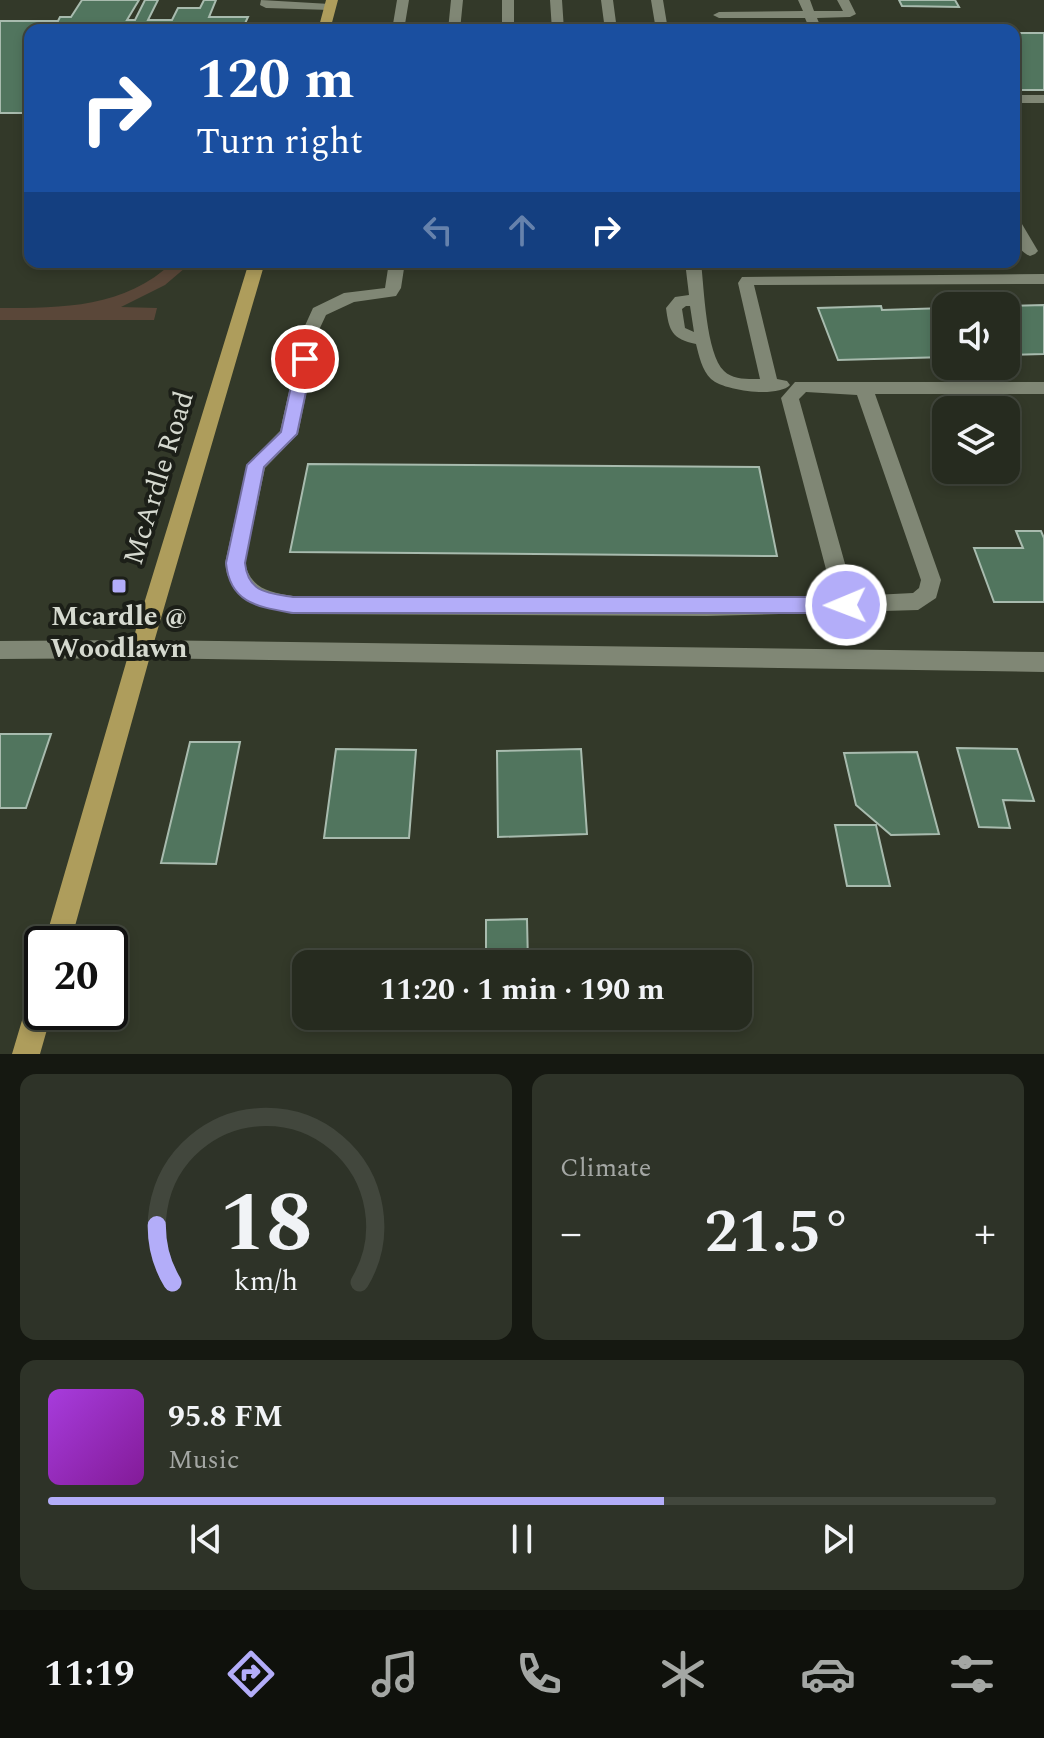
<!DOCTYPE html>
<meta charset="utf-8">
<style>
:root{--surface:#262b1f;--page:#2e3328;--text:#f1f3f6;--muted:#a4a7a4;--line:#42473d;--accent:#b3adf9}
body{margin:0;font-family:Spectral,serif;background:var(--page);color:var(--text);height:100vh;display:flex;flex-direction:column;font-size:30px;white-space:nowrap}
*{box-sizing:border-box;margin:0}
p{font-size:26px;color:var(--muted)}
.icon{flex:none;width:44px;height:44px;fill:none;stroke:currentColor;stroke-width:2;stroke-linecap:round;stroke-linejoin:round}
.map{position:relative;height:1054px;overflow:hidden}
.sheet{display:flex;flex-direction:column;gap:20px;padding:20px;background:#151811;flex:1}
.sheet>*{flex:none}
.hud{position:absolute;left:24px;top:24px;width:996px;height:244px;border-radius:16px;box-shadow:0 4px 12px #0003,0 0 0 2px var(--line);background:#1a4fa0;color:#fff;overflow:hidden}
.controls{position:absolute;left:932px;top:292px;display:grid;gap:16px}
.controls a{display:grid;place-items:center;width:88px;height:88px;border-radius:16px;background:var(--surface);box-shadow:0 4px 12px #0003,0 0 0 2px var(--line);font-size:40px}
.speed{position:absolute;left:24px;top:926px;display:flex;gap:16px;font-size:40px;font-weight:700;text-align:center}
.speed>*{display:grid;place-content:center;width:104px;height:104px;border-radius:50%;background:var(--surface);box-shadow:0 4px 12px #0003,0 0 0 2px var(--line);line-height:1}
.speed .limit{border:4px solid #111;border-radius:12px;background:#fff;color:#111}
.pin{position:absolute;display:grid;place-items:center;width:68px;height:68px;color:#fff;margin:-34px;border:4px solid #fff;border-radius:50%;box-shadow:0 2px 8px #0007}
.me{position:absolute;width:88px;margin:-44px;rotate:269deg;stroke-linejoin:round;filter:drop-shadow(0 0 6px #0008)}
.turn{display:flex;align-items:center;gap:28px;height:168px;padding:0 40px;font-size:36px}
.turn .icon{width:104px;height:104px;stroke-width:2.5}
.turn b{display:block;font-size:56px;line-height:68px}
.lanes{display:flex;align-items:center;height:76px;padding:0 40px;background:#0003;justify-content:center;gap:40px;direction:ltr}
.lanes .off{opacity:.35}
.big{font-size:60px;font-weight:700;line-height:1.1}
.sheet .widget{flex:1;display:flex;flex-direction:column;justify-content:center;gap:12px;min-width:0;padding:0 28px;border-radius:16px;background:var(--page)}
.sheet .dial{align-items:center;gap:0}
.dial svg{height:208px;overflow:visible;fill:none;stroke:var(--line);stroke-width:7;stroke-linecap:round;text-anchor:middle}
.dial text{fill:var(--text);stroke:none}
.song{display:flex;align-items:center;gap:24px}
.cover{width:96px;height:96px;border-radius:12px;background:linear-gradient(135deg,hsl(280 70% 55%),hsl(290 70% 35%))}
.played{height:8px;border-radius:4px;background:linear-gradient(90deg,var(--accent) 65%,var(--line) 65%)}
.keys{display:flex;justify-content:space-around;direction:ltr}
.heat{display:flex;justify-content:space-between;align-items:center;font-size:44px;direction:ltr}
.sheet .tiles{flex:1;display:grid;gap:20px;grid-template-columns:1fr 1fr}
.widget:last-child{grid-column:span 2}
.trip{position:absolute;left:292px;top:950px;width:460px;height:80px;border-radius:16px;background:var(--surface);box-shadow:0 4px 12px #0003,0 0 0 2px var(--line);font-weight:700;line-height:80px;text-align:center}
.dock{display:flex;height:128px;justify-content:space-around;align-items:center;background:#0f110c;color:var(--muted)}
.dock .icon{width:56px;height:56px}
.dock .current{color:var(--accent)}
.dock b{font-size:36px;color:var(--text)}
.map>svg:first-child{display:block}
.green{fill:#5a4739}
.building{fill:#51755e;stroke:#a8bbae;stroke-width:2}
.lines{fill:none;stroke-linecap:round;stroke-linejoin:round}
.minor{fill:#808775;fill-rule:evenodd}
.major{fill:#ae9d5c;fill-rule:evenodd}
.route{fill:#b3adf9;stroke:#7470a2;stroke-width:2}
.poi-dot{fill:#b3adf9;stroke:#1c1f18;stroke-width:3}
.labels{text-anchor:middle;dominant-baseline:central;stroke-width:8;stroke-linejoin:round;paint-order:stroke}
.street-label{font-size:28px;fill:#d5d9cf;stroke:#1c1f18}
.poi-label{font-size:28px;font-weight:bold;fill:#d5d9cf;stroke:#1c1f18}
</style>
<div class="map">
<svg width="1044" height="1054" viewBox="0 0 1044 1054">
<rect width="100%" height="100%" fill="#333929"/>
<path class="green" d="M 173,262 L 192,262 L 165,285 L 121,307 L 157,308 L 154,320 L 0,320 L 0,308 C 63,308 125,308 173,262 Z"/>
<path class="building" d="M 82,0 L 139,0 L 127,20 L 135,20 L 145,0 L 158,0 L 148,20 L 172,20 L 178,8 L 200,8 L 204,0 L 216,0 L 209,17 L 248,17 L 242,30 L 30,30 L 30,113 L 0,113 L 0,21 L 58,21 L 60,17 L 71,17 Z
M 899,0 L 955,0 L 959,7 L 902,6 Z
M 1014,33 L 1044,33 L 1044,90 L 1014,90 Z
M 1044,305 L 1044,354 L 1006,355 L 1006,306 Z
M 881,306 L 882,310 L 946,308 L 946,357 L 838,360 L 818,308 Z
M 308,464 L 759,467 L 777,556 L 290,552 Z
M 1016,531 L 1041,531 L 1044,538 L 1044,602 L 994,602 L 974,548 L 1023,548 Z
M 0,734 L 51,734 L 26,808 L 0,808 Z
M 190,742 L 240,742 L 216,864 L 161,863 Z
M 957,748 L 1017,749 L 1034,801 L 1003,800 L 1010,828 L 979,827 Z
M 336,749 L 416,750 L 409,838 L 324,838 Z
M 581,749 L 587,834 L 498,837 L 497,751 Z
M 917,752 L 939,834 L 891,835 L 856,805 L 844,753 Z
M 835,825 L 876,825 L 890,886 L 847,886 Z
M 527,919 L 528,964 L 486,964 L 486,920 Z"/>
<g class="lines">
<path class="minor" d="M 261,0 L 330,4 L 336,7 L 330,10 L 266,8 L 260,5 Z
M 397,0 L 409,0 L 404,30 L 392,30 Z
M 451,0 L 463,0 L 460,30 L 448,30 Z
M 502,0 L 514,0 L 514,30 L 502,30 Z
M 550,0 L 562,0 L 564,30 L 552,30 Z
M 601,0 L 613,0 L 617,30 L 605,30 Z
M 651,0 L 663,0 L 668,30 L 656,30 Z
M 798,0 L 810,0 L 814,11 L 843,11 L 837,0 L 849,0 L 856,14 L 850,17 L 817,18 L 822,30 L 810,30 L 805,18 L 719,18 L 713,15 L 719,12 L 803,11 Z
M 1014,95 L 1044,95 L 1044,103 L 1014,103 Z
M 1014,218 L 1019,219 L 1038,251 L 1035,254 L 1030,256 C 1015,250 1014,232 1014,218 Z
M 389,262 L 405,262 L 401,288 L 396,296 L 354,302 L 326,315 L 319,330 L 298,434 L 265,468 L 245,563 C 251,589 269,592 293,596 L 833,596 L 781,398 L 795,382 L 1044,382 L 1044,394 L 875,394 L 941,580 L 936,598 L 918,610 L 707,616 L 293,614 L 247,601 L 234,589 L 227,574 L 225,563 L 247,465 L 280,431 L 303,330 L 313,308 L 344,293 L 385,288 ZM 806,392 L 857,395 L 921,580 L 919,588 L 913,593 L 854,596 L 799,399 Z
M 685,262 L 701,262 C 704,287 706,354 724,371 C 733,380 748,379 760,379 L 738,283 L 742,277 L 1044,274 L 1044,284 L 754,285 L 777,379 L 787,381 L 790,385 C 778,398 724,391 711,379 C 702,370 699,356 696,344 C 672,339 669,331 666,308 L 675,297 L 689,295 ZM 686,306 L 690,306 L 694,332 L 685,328 L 682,309 Z
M 141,640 L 1044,652 L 1044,672 L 141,658 L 0,659 L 0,641 Z"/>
<path class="major" d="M 326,0 L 338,0 L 330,30 L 318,30 Z
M 249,262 L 265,262 L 152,649 L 70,944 L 44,944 L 130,649 Z
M 42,983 L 42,1012 L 52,1012 L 40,1054 L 12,1054 L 32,987 Z"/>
</g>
<path class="route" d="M 305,354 L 313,359 L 297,434 L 264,467 L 245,563 C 248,593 268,593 293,597 L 846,597 L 852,599 L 855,605 L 852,611 L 846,613 L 293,613 C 259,607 230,604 226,563 L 247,465 L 281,432 L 297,359 Z"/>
<rect class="poi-dot" x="111" y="578" width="16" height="16" rx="4"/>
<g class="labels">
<g class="street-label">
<text transform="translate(159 478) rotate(-73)">McArdle Road</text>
</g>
<g class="poi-label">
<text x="119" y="616">Mcardle @<tspan x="119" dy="32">Woodlawn</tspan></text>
</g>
</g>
</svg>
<div class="controls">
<a><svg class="icon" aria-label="sound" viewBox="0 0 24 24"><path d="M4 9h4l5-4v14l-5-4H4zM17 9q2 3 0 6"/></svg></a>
<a><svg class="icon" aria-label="layers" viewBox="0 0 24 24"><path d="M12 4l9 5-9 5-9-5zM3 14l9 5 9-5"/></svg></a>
</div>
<div class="speed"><div class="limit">20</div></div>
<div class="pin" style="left:305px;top:359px;background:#d93025"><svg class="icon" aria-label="arrive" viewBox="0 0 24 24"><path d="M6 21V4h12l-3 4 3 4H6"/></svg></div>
<svg class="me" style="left:846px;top:605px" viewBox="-20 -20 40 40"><circle r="17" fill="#b3adf9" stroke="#fff" stroke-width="3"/><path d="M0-11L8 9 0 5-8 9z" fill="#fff"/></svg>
<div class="trip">11:20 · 1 min · 190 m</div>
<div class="hud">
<div class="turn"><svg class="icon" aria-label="right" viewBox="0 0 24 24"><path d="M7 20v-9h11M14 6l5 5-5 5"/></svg><div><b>120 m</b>Turn right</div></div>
<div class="lanes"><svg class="icon off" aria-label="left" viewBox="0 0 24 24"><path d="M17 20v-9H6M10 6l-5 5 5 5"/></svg><svg class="icon off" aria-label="ahead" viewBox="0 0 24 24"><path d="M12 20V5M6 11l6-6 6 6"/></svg><svg class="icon" aria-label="right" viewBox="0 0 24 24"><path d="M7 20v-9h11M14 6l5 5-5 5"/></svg></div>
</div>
</div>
<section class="sheet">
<div class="tiles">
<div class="widget dial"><svg viewBox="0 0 100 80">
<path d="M14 69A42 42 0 1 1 86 69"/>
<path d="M14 69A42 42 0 0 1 8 47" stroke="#b3adf9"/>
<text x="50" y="56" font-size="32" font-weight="700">18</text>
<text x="50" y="72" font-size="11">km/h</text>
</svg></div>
<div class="widget"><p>Climate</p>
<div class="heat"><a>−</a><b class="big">21.5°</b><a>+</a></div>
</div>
<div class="widget">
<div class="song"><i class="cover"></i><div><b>95.8 FM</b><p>Music</p></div></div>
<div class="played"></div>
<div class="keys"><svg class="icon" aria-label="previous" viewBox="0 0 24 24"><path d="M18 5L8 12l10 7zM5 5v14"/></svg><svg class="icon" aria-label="pause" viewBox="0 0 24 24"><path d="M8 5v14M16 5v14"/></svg><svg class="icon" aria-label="next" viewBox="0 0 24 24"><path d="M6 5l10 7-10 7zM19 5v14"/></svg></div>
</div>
</div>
</section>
<nav class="dock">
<b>11:19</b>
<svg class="icon current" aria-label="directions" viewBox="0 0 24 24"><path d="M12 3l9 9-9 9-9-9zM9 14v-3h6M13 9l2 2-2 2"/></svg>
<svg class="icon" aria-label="music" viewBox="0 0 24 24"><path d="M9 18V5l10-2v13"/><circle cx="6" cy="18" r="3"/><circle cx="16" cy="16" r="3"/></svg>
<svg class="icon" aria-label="phone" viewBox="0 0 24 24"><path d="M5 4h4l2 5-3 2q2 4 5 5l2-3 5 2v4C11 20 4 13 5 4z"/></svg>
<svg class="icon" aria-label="climate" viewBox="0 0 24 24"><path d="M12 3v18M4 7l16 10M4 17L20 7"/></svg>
<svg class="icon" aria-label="car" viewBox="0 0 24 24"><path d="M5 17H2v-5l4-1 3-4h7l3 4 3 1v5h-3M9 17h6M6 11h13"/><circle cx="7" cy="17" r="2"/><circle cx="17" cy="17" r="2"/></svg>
<svg class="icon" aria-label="filters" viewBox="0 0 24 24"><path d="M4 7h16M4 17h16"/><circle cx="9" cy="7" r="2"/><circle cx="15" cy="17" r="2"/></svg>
</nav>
